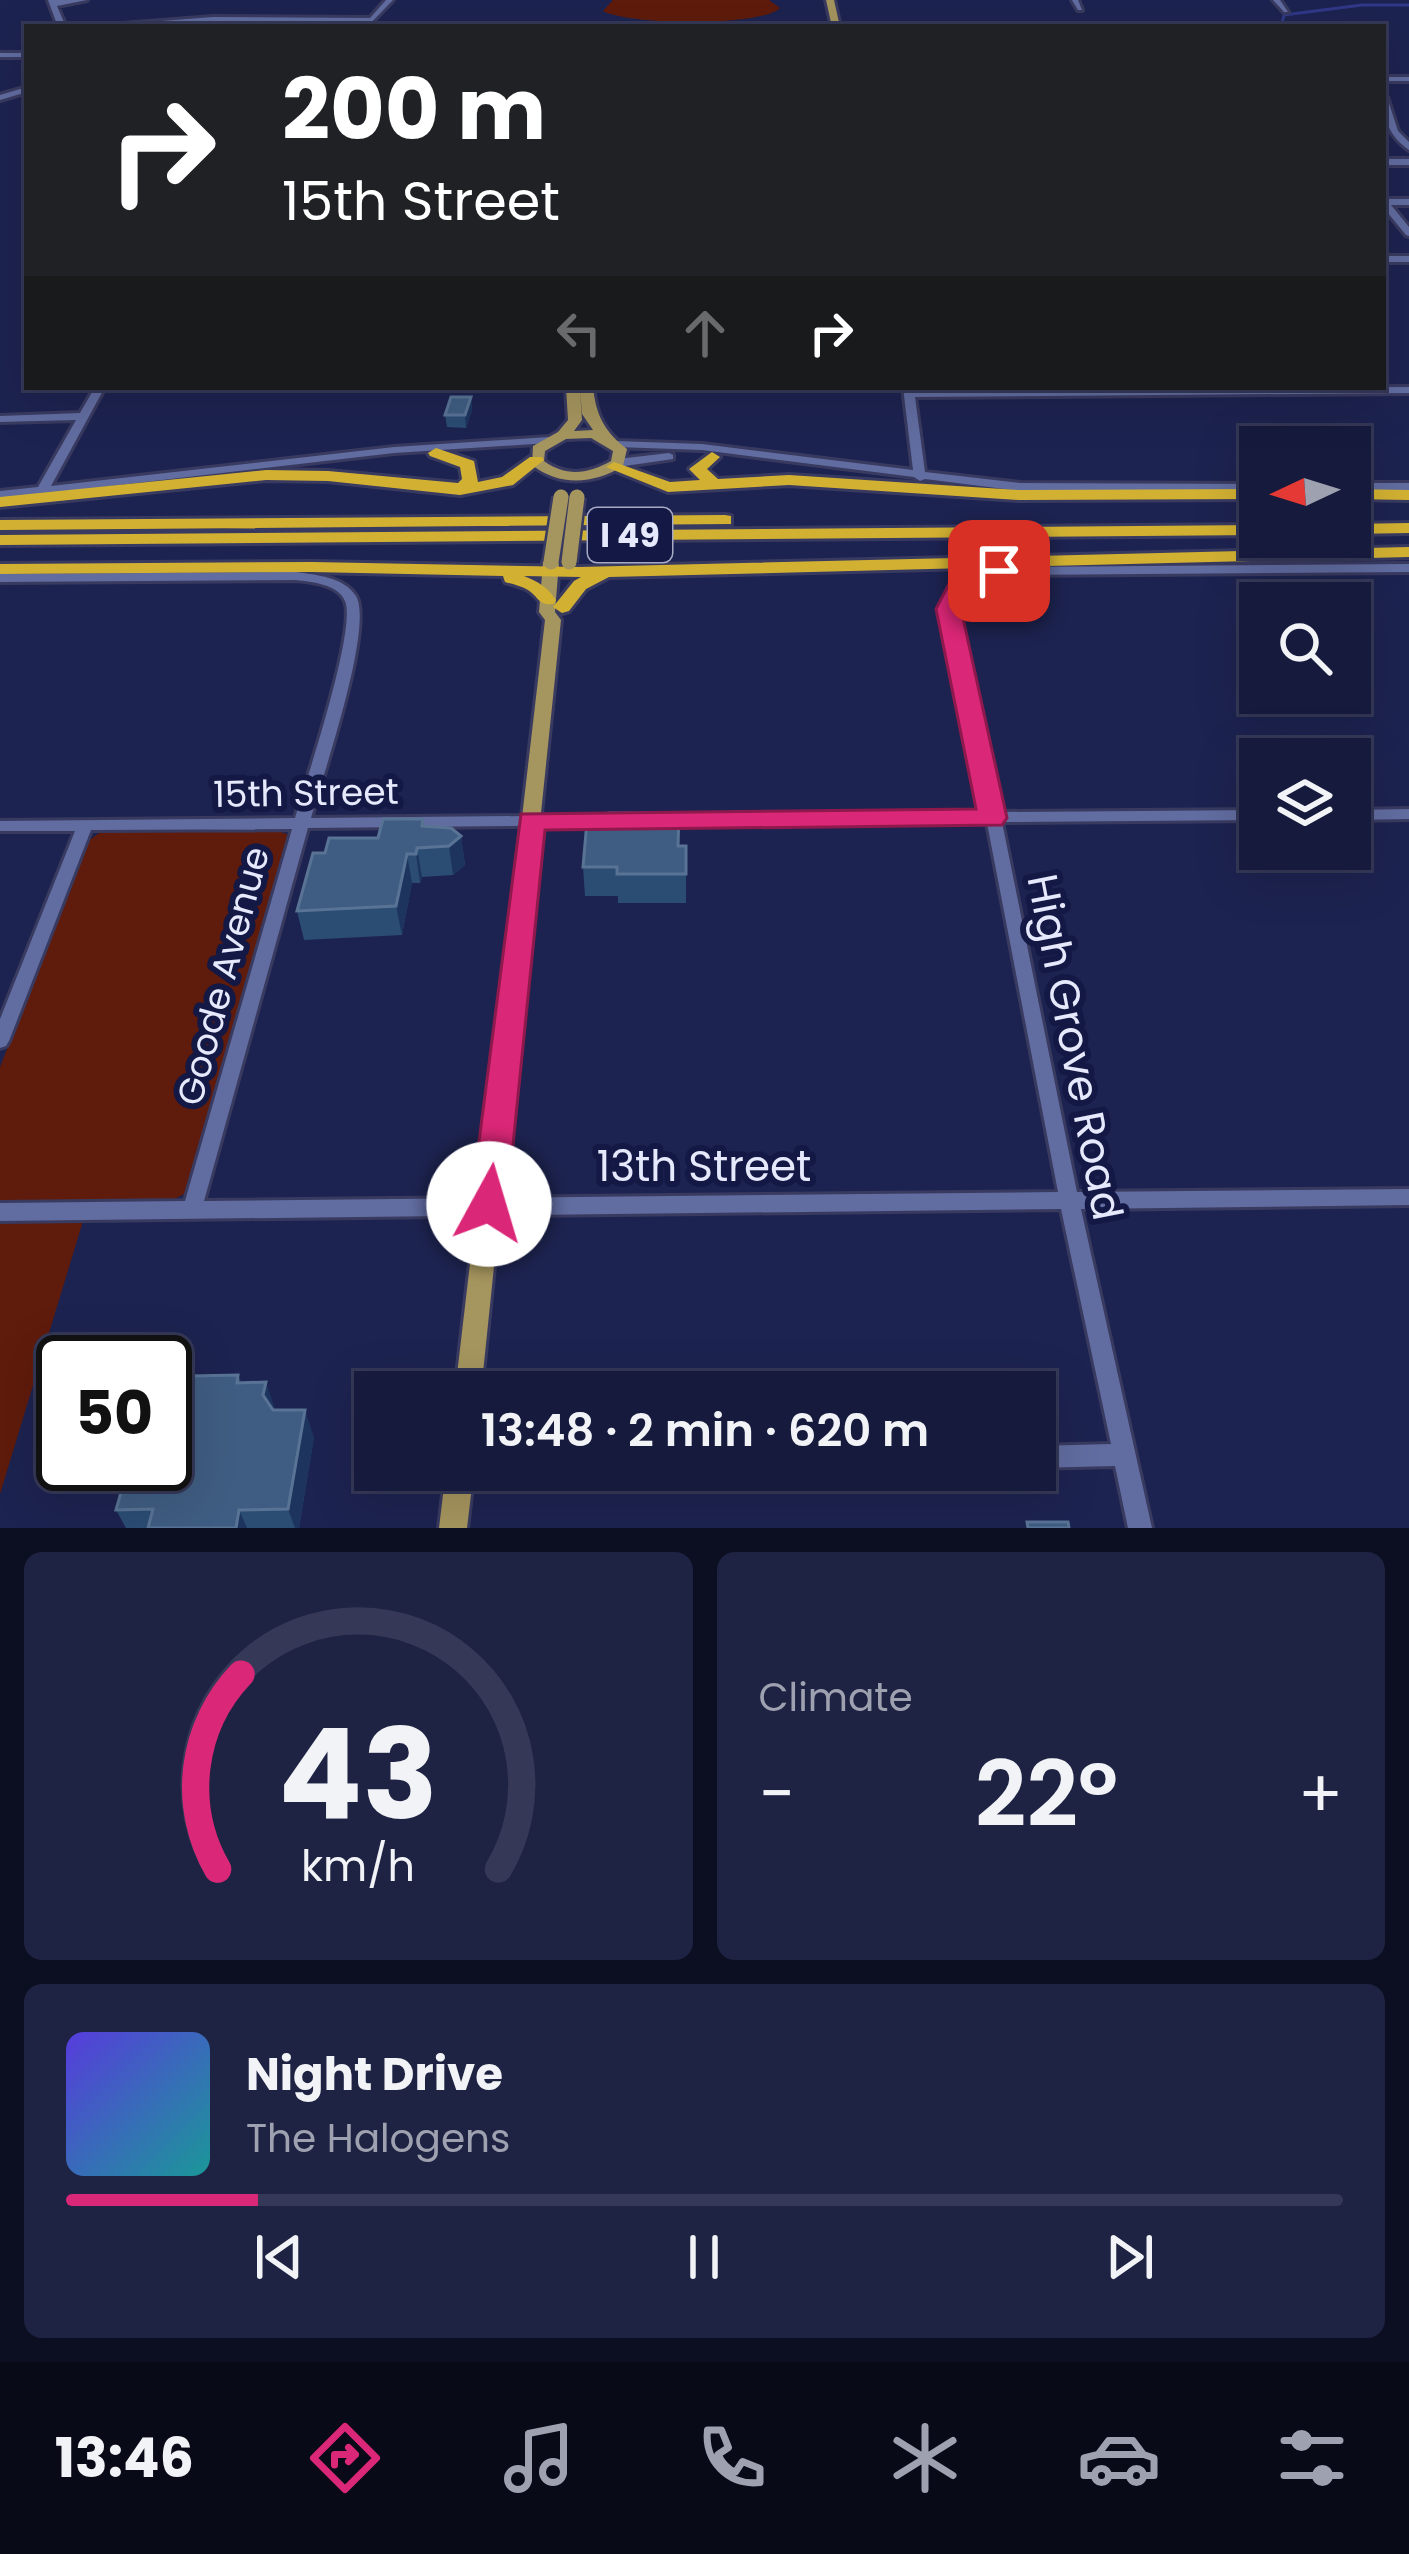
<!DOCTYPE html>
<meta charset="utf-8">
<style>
:root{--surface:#161a3c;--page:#1f2343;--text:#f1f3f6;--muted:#9ea1af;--line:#353856;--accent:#db2777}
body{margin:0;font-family:Poppins,sans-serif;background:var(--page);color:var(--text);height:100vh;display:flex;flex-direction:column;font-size:45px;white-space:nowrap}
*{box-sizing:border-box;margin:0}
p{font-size:39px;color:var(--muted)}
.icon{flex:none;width:66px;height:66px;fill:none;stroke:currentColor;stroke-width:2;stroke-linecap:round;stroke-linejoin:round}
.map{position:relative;height:1528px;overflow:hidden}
.sheet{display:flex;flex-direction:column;gap:24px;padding:24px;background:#0c0e21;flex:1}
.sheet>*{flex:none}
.banner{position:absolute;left:24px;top:24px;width:1362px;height:366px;border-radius:0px;box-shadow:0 12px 48px #0002,0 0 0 3px var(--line);background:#202124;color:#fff;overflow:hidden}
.needle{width:78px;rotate:266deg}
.tools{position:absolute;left:1239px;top:426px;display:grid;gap:24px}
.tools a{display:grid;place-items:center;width:132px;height:132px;border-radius:0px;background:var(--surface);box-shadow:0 12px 48px #0002,0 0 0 3px var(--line);font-size:60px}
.speed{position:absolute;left:36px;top:1335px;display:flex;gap:24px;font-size:60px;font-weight:700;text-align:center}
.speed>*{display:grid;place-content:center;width:156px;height:156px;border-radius:50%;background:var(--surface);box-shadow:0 12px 48px #0002,0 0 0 3px var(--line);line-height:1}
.speed .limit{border:6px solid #111;border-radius:18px;background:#fff;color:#111}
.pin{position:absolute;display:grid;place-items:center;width:102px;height:102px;color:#fff;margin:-51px;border-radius:24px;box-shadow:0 6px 18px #0006}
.me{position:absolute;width:132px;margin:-66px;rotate:6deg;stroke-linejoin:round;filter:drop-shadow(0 0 9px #0008)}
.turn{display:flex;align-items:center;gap:42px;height:252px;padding:0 60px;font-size:54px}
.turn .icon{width:156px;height:156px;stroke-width:2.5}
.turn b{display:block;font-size:84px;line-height:102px}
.lanes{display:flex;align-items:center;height:114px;padding:0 60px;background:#0003;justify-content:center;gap:60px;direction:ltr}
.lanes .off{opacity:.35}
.big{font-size:90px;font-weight:600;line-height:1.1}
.sheet .widget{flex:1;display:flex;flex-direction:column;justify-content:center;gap:18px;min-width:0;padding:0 42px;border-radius:18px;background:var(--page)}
.sheet .dial{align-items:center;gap:0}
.dial svg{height:312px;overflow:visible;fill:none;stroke:var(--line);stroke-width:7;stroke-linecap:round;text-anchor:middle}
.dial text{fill:var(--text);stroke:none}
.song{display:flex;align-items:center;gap:36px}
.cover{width:144px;height:144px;border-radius:18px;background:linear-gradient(135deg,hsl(250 70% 55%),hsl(180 70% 35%))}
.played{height:12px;border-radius:6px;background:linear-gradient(90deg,var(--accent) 15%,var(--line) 15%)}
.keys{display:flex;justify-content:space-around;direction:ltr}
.heat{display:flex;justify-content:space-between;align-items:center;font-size:66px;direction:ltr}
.sheet .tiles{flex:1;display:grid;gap:24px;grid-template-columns:1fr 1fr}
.widget:last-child{grid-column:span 2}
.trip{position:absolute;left:354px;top:1371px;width:702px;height:120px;border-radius:0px;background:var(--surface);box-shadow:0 12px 48px #0002,0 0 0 3px var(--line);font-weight:600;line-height:120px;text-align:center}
.menu{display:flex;height:192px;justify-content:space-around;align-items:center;background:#090a18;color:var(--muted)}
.menu .icon{width:84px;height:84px}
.menu .active{color:var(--accent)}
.menu b{font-size:54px;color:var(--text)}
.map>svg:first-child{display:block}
.green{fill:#5f1b0b}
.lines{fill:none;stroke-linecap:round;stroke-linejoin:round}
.stream{stroke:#303888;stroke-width:3}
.minor-casing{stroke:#393a60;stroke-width:6}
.major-casing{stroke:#393a60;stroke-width:6}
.highway-casing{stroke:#393a60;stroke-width:6}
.minor{fill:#616ca0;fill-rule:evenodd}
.major{fill:#a5955e;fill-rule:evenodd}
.highway{fill:#d2b132;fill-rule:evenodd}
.major-bridge-casing{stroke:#393a60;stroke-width:20;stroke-linecap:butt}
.major-bridge{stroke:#a5955e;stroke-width:15}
.wall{fill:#2b4c73}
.shaded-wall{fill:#1d345f}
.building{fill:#3f5d82;stroke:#597395;stroke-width:3}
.route{fill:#db2777;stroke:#8e194d;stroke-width:3}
.labels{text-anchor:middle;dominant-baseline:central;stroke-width:12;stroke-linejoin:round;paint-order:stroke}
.shield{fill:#141845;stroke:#a6aac4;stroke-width:3}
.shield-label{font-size:33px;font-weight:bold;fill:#e5e9fb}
.street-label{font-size:36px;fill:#e5e9fb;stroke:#141845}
.near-street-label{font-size:42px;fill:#e5e9fb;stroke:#141845}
</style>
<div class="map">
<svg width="1409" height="1528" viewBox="0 0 1409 1528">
<rect width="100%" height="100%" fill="#1d2350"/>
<path class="green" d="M 613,0 L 769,0 L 780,8 C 761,27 627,25 603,11 Z
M 273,829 L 289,835 L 186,1193 L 173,1200 L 0,1202 L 0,1067 L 88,841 L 102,831 Z
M 83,1221 L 0,1494 L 0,1222 Z"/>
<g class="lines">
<path class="stream" d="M 1111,27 L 1156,23 L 1196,27
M 1212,27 L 1282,23 L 1284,15 L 1362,5 L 1409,5"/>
<g class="minor-casing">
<path id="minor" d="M 48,0 L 87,0 L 57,6 L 66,27 L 58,27 Z
M 386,0 L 393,0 L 367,27 L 363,25 L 366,22 L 213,21 L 84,27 L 213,17 L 370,18 Z
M 1072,0 L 1078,0 L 1082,10 L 1078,10 Z
M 1273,0 L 1280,0 L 1288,12 L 1284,12 Z
M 0,53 L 27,53 L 27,57 L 0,57 Z
M 1383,77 L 1409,77 L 1409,81 L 1383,81 Z
M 27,87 L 27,92 L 0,100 L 0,95 Z
M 1383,95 L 1387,97 L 1398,131 L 1409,142 L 1409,150 C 1389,136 1383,119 1383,95 Z
M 1383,159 L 1409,159 L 1409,165 L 1383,165 Z
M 1383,199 L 1409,199 L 1409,205 L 1391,205 L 1409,227 L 1409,236 L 1406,235 L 1383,207 Z
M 1383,256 L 1409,256 L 1409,262 L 1383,262 Z
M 95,387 L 105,387 L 51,486 L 394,447 L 549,437 L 555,440 L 549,443 L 394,453 L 0,499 L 0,491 L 38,487 L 76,420 L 0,422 L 0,416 L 80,413 Z
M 903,387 L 913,387 L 914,391 L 1409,387 L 1409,393 L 915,397 L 925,472 L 1020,483 L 1260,484 L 1260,492 L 1020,491 L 925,479 L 920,481 L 914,477 L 702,450 L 616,447 L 610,444 L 616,441 L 702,444 L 913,470 Z
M 669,453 L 673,455 L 673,459 L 618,467 L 612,463 L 618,459 Z
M 1350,483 L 1409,483 L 1409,491 L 1350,491 Z
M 1409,564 L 1409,572 L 999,575 L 972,581 L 957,599 L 1000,812 L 1260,810 L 1260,820 L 1002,822 L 1077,1192 L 1409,1189 L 1409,1205 L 1081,1209 L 1152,1528 L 1128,1528 L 1115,1466 L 1035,1468 L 1035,1446 L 1111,1444 L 1061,1209 L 0,1221 L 0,1203 L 185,1201 L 292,829 L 91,830 L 9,1041 L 6,1046 L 0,1048 L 0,1019 L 75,831 L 0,831 L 0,821 L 295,818 C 306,781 357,629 345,601 C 338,584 312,582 296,580 L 0,582 L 0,574 L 296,572 C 316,575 344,577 356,596 C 374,627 322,778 311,818 L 627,815 L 635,820 L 627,825 L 308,828 L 204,1201 L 1058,1192 L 987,823 L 663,825 L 655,820 L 663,815 L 984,812 L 943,599 L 963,575 L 999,567 Z
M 1409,809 L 1409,819 L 1350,820 L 1350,810 Z"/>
</g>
<g class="major-casing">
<path id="major" d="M 826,0 L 834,0 L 840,27 L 832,27 Z
M 566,387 L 593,387 C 596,416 605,432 627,449 L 623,466 C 594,484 560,487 532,465 L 533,446 L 558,432 L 568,420 ZM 580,390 L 582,414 L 593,430 L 574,431 L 582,420 ZM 591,438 L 613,451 L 611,461 C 588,474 566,477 544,461 L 545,451 L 566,439 Z
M 551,557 L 559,562 L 555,612 L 561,620 L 481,1392 L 455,1392 L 545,620 L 539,612 L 543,562 Z
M 446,1470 L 474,1470 L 467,1528 L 439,1528 Z"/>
</g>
<g class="highway-casing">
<path id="highway" d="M 436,448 L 474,461 L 478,482 L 502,477 L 530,457 L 542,457 L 544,460 L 513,485 L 460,495 L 328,481 L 266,480 L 0,507 L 0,497 L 266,470 L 328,471 L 458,483 L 462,479 L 460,467 L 430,456 L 428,453 Z
M 712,452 L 720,457 L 707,469 L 718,479 L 789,475 L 1019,490 L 1260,489 L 1260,499 L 1019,500 L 789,485 L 668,492 L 606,467 L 614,462 L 670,482 L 700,480 L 689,469 Z
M 1350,489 L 1409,490 L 1409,500 L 1350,499 Z
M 725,515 L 731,516 L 731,524 L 0,530 L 0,520 Z
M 1409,523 L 1409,533 L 1350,534 L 1350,524 Z
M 1260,525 L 1260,535 L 0,545 L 0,535 Z
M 1409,547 L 1409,557 L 609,577 L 586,589 L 569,611 L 562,613 L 553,607 L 574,581 L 581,577 L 524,576 C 539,582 547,587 556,600 L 554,604 C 538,606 539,597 528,590 C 521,586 512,584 505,582 L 503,576 L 312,572 L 0,574 L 0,564 L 312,562 L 579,567 Z"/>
</g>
<use href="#minor" class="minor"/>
<use href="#major" class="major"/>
<use href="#highway" class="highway"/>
<g class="major-bridge-casing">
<path id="major-bridge" d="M 551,562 L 561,497
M 569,562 L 577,497"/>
</g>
<use href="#major-bridge" class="major-bridge"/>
</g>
<path class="wall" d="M 471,397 L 472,410 L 466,428 L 447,427 L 445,415 Z
M 423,819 L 424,826 L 461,836 L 465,865 L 453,875 L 422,877 L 420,883 L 412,883 L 402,935 L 304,940 L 297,911 L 325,853 L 378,838 Z
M 679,846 L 686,846 L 686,903 L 618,903 L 618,896 L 585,896 L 583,867 Z
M 238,1375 L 241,1382 L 275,1410 L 314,1437 L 299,1528 L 126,1528 L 116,1510 Z"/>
<path class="shaded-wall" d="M 471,397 L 472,410 L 466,428 L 465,415 Z
M 461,836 L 465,865 L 453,875 L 449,846 Z
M 417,848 L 422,877 L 420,883 L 416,854 Z
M 407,854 L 412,883 L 402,935 L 396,906 Z
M 266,1382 L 275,1409 L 273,1422 L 263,1395 Z
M 305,1410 L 314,1437 L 299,1528 L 295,1528 L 288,1509 Z
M 239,1510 L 247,1528 L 236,1528 Z"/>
<path class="building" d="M 451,397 L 471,397 L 465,415 L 445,415 Z
M 609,813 L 679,813 L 678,846 L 686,846 L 686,874 L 617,874 L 617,867 L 583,867 L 587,821 L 609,821 Z
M 383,819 L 423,819 L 422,826 L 451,828 L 461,836 L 449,846 L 417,848 L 416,854 L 407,854 L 396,906 L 297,911 L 313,853 L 325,853 L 329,838 L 378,838 Z
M 238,1375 L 237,1383 L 266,1382 L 263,1395 L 273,1410 L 305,1410 L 288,1509 L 239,1510 L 236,1528 L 148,1528 L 153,1509 L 116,1510 L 129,1464 L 165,1464 L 165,1407 L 186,1390 L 190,1376 Z
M 1027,1522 L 1068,1522 L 1069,1528 L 1028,1528 Z"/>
<path class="route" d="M 999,564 L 1007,566 L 1007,576 L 970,588 L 961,609 L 1007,818 L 1002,825 L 545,830 L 507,1204 L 502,1215 L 489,1219 L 476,1215 L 471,1204 L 521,814 L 976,809 L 936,609 L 952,578 Z"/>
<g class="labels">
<rect class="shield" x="588" y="508" width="84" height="54" rx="9"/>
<g class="shield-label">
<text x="630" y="535">I 49</text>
</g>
<g class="street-label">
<text transform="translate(306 793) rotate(-1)">15th Street</text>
<text transform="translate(223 976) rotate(-75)">Goode Avenue</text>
</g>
<g class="near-street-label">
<text transform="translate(1075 1047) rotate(79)">High Grove Road</text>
<text x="704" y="1166">13th Street</text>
</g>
</g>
</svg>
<div class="tools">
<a><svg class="needle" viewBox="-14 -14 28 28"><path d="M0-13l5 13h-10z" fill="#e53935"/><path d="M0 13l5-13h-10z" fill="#9ea1af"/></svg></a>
<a><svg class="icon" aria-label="search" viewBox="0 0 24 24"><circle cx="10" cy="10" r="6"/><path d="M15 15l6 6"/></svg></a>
<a><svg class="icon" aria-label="layers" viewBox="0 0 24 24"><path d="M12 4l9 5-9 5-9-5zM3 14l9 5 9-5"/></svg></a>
</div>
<div class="speed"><div class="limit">50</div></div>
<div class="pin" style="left:999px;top:571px;background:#d93025"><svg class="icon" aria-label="arrive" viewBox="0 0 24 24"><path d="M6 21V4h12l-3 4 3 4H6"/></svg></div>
<svg class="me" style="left:489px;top:1204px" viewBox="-20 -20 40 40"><circle r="19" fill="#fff"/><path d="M0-13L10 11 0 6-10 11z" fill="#db2777"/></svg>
<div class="trip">13:48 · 2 min · 620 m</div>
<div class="banner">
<div class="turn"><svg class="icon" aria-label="right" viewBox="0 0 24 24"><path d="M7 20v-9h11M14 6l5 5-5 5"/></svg><div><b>200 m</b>15th Street</div></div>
<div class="lanes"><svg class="icon off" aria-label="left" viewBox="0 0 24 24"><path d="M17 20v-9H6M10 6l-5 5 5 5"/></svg><svg class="icon off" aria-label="ahead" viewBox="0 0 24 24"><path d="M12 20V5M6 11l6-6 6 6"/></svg><svg class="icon" aria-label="right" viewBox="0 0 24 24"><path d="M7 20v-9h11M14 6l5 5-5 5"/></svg></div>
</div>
</div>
<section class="sheet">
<div class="tiles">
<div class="widget dial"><svg viewBox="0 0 100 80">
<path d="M14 69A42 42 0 1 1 86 69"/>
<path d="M14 69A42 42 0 0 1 20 19" stroke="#db2777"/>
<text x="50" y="56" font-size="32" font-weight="700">43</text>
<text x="50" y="72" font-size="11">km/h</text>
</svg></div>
<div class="widget"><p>Climate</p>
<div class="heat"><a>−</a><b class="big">22°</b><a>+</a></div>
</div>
<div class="widget">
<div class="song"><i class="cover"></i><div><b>Night Drive</b><p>The Halogens</p></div></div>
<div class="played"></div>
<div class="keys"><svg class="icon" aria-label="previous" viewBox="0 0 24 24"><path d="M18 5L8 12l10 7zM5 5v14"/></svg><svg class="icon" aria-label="pause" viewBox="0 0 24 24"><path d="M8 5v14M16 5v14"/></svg><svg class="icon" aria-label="next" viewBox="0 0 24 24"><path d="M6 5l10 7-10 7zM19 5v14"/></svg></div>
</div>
</div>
</section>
<nav class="menu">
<b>13:46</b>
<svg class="icon active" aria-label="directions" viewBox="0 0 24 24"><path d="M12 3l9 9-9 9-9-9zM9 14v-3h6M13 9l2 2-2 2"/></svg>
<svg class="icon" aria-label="music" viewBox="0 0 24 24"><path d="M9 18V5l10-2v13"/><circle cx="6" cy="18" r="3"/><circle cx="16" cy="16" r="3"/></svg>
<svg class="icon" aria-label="phone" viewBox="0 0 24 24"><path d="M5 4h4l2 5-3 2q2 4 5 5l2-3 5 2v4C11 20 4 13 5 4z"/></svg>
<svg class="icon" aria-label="climate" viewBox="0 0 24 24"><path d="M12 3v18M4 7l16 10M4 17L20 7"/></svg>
<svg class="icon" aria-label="car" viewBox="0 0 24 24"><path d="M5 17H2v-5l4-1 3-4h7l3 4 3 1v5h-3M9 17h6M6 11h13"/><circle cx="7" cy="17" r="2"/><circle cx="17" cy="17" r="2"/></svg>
<svg class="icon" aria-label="filters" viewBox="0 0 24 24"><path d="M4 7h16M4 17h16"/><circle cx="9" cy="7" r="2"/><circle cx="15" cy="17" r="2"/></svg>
</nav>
